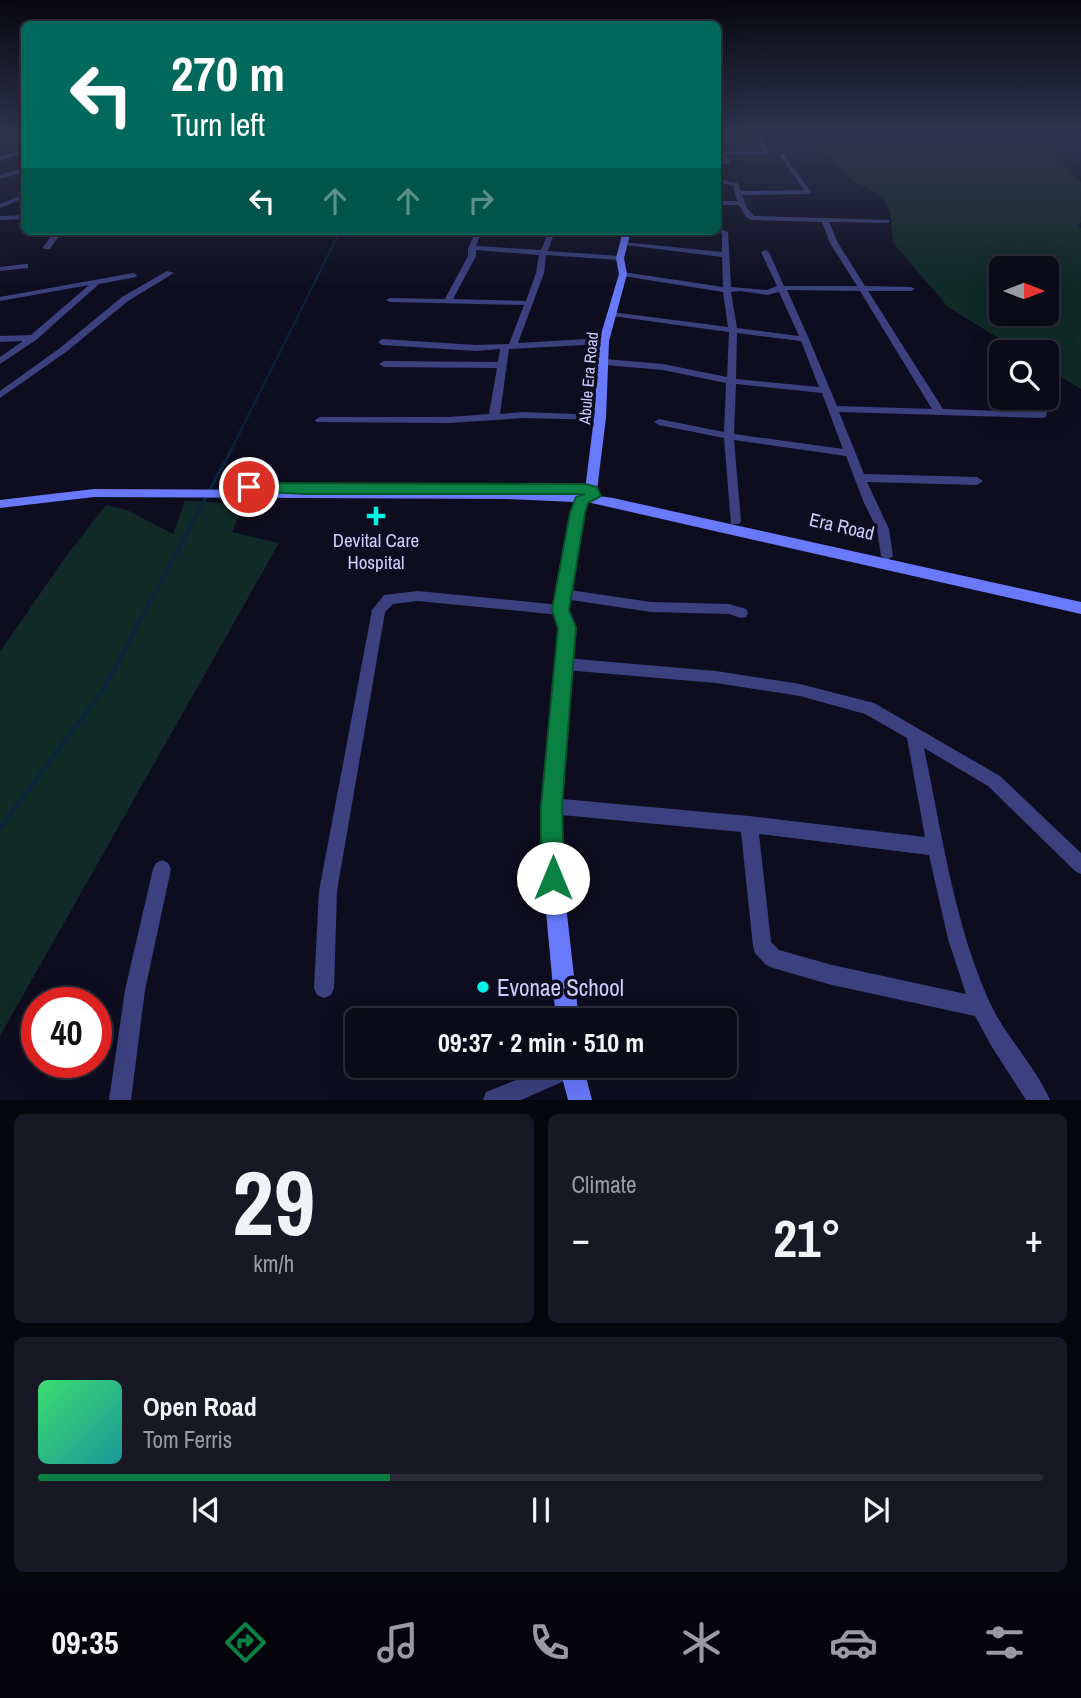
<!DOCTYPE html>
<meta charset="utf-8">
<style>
:root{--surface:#0a0a18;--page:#181825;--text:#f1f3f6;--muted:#999aa2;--line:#2a2b37;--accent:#0b8043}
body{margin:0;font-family:"Archivo Narrow",sans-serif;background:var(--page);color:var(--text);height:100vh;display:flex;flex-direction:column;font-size:26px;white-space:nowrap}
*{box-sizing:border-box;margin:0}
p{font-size:23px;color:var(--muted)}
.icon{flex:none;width:38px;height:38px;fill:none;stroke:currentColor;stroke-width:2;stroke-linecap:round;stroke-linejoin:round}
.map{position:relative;height:1100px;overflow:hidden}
.drawer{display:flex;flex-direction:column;gap:14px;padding:14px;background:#06060d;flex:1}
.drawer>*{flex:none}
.hud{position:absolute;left:21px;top:21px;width:700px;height:214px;border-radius:10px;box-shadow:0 7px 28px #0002,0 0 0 2px var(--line);background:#00695c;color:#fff;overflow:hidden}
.needle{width:46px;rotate:90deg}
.fabs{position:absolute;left:989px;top:256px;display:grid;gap:14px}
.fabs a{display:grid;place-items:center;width:70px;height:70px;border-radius:10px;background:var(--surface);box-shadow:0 7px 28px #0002,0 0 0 2px var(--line);font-size:35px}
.speed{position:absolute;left:21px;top:987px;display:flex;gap:14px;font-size:35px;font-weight:700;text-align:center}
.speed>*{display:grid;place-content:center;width:91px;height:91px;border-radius:50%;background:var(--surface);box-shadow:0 7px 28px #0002,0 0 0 2px var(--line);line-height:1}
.speed .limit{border:10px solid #d22;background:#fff;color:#111}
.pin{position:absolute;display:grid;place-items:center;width:60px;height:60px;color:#fff;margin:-30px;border:4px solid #fff;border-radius:50%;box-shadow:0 2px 7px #0007}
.me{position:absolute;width:77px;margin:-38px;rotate:0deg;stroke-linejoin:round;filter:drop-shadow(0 0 5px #0008)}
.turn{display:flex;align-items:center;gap:24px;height:147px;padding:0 35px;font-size:32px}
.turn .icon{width:91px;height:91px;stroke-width:2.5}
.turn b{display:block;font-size:49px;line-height:60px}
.lanes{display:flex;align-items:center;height:66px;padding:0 35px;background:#0003;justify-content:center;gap:35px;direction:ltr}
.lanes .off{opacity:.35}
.big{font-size:52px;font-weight:800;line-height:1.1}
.drawer .widget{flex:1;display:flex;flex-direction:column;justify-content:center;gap:10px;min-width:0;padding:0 24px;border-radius:10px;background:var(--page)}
.drawer .dial{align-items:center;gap:0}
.dial b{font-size:91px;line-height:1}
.song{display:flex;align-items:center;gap:21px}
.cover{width:84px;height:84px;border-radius:10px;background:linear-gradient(135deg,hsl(140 70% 55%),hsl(180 70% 35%))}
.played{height:7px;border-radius:4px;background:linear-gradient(90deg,var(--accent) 35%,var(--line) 35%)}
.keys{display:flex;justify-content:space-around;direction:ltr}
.heat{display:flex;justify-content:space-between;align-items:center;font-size:38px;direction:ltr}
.drawer .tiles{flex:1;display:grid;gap:14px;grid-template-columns:1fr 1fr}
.widget:last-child{grid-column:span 2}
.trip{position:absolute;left:345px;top:1008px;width:392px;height:70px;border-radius:10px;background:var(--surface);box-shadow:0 7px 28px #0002,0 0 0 2px var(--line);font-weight:800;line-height:70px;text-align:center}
.tab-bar{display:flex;height:112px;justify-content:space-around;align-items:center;background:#04040a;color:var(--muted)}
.tab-bar .icon{width:49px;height:49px}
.tab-bar .current{color:var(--accent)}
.tab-bar b{font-size:32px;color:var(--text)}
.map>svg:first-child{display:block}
.green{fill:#112a26;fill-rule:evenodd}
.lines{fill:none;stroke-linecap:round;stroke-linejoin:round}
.stream-far3{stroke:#0a243c;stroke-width:2}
.stream-far2{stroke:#0a243c;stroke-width:2.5}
.stream-far1{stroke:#0a243c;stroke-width:3.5}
.stream{stroke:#0a243c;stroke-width:4.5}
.street{fill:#3a417e;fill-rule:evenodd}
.secondary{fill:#6879fb;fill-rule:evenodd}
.route{fill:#0b8043;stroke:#07532c;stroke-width:2}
.poi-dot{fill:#06f2e7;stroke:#0e0d20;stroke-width:2.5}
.labels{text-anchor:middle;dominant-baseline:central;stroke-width:7;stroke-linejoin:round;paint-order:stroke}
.far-street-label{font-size:16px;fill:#cecffe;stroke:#0e0d20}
.street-label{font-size:19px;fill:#cecffe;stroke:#0e0d20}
.poi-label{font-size:19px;fill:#cecffe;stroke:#0e0d20}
.near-poi-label{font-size:23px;fill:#cecffe;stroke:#0e0d20;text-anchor:start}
</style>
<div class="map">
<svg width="1081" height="1100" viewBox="0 0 1081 1100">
<rect width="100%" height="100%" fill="#0e0d20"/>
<path class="green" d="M 831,134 L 1025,134 L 1027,139 L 1045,145 L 1042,148 L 1054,154 L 1081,182 L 1081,222 L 1078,224 L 1081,229 L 1081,389 L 1047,368 L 1046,352 L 1021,352 L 948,307 L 893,243 L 890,212 L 883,197 L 850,179 L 828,155 L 833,140 ZM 1001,268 L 1046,268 L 1046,313 L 1001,313 Z
M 185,501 L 244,504 L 232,532 L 279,543 L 0,1036 L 0,652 L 64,559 L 106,505 L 127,510 L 173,534 Z"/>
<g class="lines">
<path class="stream-far3" d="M 295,322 L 340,231"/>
<path class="stream-far2" d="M 229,454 L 296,320"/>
<path class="stream-far1" d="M 140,621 L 230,452"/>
<path class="stream" d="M 0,828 L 103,690 L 141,619"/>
<path class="street" d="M 755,134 L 761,134 L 769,155 L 725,155 L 731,163 L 718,166 L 718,162 L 725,161 L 718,155 L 718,151 L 763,152 Z
M 24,148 L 24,152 L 0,161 L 0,157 Z
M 783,154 L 811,192 L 808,194 L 742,195 L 747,208 L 754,216 L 889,220 L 889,222 L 887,223 L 829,222 L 838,243 L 865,286 L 911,287 L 915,289 L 911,291 L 868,291 L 943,409 L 1037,412 L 1026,397 L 1036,397 L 1047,411 L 1046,417 L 1042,418 L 839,412 L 864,474 L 977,477 L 983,481 L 977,485 L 867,482 L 889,529 L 893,556 L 887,560 L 881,556 L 877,529 L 864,503 L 846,456 L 734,440 L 741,521 L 739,524 L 731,524 L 724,438 L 659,425 L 654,422 L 659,419 L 724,432 L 726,383 L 663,370 L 605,365 L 600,362 L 605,359 L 663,364 L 727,377 L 729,332 L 612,316 L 608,314 L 612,312 L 728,327 L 723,292 L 623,276 L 619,274 L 623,272 L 723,287 L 722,257 L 625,245 L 621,243 L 623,242 L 722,252 L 722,233 L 715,231 L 718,231 L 718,228 L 728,232 L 731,287 L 767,290 L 777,286 L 761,252 L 765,250 L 769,252 L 784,286 L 857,286 L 830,243 L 822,222 L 752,220 L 746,217 L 739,205 L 718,205 L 718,201 L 737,201 L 733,185 L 718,183 L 718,179 L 738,183 L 741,191 L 804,190 L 780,156 ZM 787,290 L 860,291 L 932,409 L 837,406 L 809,339 ZM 740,291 L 767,295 L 779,292 L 799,336 L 737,328 L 731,292 ZM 737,333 L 801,341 L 819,387 L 736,379 ZM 736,384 L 822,393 L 843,449 L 734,434 Z
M 24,168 L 24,172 L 0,179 L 0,175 Z
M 24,194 L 24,198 L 0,208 L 0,204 Z
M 24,215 L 24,219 L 0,220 L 0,216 Z
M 55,231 L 62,231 L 50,249 L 44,249 L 43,247 Z
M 476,231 L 482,231 L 476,246 L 541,250 L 549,231 L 555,231 L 548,251 L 620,256 L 624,258 L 620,260 L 546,255 L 544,273 L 518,343 L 604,338 L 608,341 L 604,344 L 509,349 L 500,414 L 523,412 L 600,415 L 604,416 L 604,420 L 523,418 L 449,423 L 316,422 L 315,420 L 320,417 L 449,417 L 489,414 L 497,368 L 384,367 L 379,364 L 384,361 L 498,362 L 500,349 L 476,351 L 382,345 L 378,342 L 382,339 L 476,345 L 509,344 L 524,305 L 390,302 L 386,300 L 390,298 L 445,299 L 468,256 L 468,248 ZM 476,250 L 539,255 L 536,273 L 526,301 L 453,299 L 476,256 Z
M 25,264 L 28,264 L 28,268 L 0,271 L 0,267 Z
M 167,271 L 174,273 L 128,301 L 66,352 L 0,398 L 0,391 L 60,348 L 122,297 Z
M 133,273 L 137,275 L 136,277 L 99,284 L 36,340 L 0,364 L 0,357 L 23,341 L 0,342 L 0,336 L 31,335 L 89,285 L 0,301 L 0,297 Z
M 992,350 L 1001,358 L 1001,366 L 998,365 L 988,353 Z
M 563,589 L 651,602 L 729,604 L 746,609 L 748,613 L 746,617 L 741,618 L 729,614 L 651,612 L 558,598 L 557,594 L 558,590 Z
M 418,591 L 560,605 L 565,606 L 567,610 L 565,614 L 560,615 L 418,601 L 393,604 L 385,612 L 337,891 L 334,988 L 331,995 L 324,998 L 317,995 L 314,988 L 319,891 L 372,610 L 384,595 Z
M 565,658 L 716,671 L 800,684 L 874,703 L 1000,776 L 1081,853 L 1081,874 L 1075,871 L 988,786 L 924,748 C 942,834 954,923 990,1003 C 1006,1038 1035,1065 1050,1100 L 1026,1100 L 992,1047 L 975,1016 L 832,985 L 773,968 L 766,965 L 755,953 L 753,946 L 741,832 L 551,814 L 545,812 L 543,806 L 545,800 L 551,798 L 749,816 L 925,837 L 907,738 L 865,714 L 800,696 L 716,683 L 565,670 L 560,668 L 558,664 L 560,660 ZM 759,834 L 929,855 L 948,939 L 966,994 L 832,965 L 779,950 L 771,942 Z
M 162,860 L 168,863 L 171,869 L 145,990 L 131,1100 L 109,1100 L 125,990 L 153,869 L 156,863 Z
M 551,1066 L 581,1066 L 582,1068 L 578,1075 L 521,1100 L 483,1100 L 486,1092 Z"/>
<path class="secondary" d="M 623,231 L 631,231 L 624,258 L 627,274 L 609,341 L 606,418 L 597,490 L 591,494 L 585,490 L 594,418 L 599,341 L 619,274 L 616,258 Z
M 94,489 L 507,491 L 578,494 L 586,497 L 591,495 L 613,498 L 1081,602 L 1081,614 L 587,502 L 568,610 L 575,628 L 560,806 L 563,879 L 579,1020 L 556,1020 L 543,879 L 542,806 L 559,628 L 552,610 L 574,502 L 507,499 L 94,497 L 0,508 L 0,500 Z
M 559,1066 L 583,1066 L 592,1100 L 568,1100 Z"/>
</g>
<linearGradient id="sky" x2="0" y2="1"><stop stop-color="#080712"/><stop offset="0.47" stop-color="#30354e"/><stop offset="1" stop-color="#30354e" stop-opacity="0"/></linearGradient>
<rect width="1081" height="288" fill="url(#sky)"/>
<path class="route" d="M 249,483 L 586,484 L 597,487 L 601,496 L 588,503 L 585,513 L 569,610 L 576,628 L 562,806 L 564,878 L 561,887 L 553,890 L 545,887 L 541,878 L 541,806 L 558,628 L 552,610 L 570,513 L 576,497 L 585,494 L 305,494 L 244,491 L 242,487 L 244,484 Z"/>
<g class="poi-dot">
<path d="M372.5 505.5h7v7h7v7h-7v7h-7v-7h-7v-7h7z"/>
<circle cx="483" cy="987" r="7"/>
</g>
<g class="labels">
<g class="far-street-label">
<text transform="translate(588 378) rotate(-85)">Abule Era Road</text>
</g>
<g class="street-label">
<text transform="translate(842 526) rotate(13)">Era Road</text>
</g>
<g class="poi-label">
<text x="376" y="540">Devital Care<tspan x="376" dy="22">Hospital</tspan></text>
</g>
<g class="near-poi-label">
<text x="497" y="987">Evonae School</text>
</g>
</g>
</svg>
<div class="fabs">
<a><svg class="needle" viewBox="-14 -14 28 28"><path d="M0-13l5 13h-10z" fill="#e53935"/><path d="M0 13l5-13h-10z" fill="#999aa2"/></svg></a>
<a><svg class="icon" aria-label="search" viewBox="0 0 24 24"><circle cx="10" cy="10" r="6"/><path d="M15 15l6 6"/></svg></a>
</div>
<div class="speed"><div class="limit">40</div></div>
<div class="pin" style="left:249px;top:487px;background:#d93025"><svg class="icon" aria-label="arrive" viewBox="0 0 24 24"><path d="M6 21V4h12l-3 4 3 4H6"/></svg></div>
<svg class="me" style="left:553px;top:878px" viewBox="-20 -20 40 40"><circle r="19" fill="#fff"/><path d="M0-13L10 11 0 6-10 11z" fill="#0b8043"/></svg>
<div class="trip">09:37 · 2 min · 510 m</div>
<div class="hud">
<div class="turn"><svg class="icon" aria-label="left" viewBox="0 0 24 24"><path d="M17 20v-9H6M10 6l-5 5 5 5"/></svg><div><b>270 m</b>Turn left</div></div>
<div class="lanes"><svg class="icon" aria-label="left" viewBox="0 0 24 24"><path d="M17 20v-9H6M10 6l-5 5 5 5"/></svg><svg class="icon off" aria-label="ahead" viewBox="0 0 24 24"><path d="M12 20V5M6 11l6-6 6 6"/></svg><svg class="icon off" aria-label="ahead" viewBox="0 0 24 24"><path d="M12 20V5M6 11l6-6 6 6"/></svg><svg class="icon off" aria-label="right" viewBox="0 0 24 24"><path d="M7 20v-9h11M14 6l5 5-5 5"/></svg></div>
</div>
</div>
<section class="drawer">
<div class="tiles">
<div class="widget dial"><b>29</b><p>km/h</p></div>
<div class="widget"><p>Climate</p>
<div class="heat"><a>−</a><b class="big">21°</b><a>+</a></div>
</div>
<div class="widget">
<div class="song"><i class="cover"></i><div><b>Open Road</b><p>Tom Ferris</p></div></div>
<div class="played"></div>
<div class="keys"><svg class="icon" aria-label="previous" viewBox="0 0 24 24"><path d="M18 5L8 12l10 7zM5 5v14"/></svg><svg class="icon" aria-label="pause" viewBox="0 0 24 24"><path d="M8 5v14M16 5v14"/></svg><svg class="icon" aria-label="next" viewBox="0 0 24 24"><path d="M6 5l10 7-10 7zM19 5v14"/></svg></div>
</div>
</div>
</section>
<nav class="tab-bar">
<b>09:35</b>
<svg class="icon current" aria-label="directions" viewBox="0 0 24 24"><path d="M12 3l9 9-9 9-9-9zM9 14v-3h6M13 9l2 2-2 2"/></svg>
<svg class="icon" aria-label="music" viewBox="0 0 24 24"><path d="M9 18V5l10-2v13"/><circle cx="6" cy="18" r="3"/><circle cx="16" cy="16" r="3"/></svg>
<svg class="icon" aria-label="phone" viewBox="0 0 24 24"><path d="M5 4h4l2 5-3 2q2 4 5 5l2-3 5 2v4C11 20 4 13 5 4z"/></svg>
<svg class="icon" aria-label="climate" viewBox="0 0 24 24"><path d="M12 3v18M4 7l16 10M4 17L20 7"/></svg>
<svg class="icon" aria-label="car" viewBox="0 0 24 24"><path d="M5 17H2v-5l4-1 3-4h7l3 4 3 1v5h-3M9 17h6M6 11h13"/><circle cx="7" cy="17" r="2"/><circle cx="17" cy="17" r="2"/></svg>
<svg class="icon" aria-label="filters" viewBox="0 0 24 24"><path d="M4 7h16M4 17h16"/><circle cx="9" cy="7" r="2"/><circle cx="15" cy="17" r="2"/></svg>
</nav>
